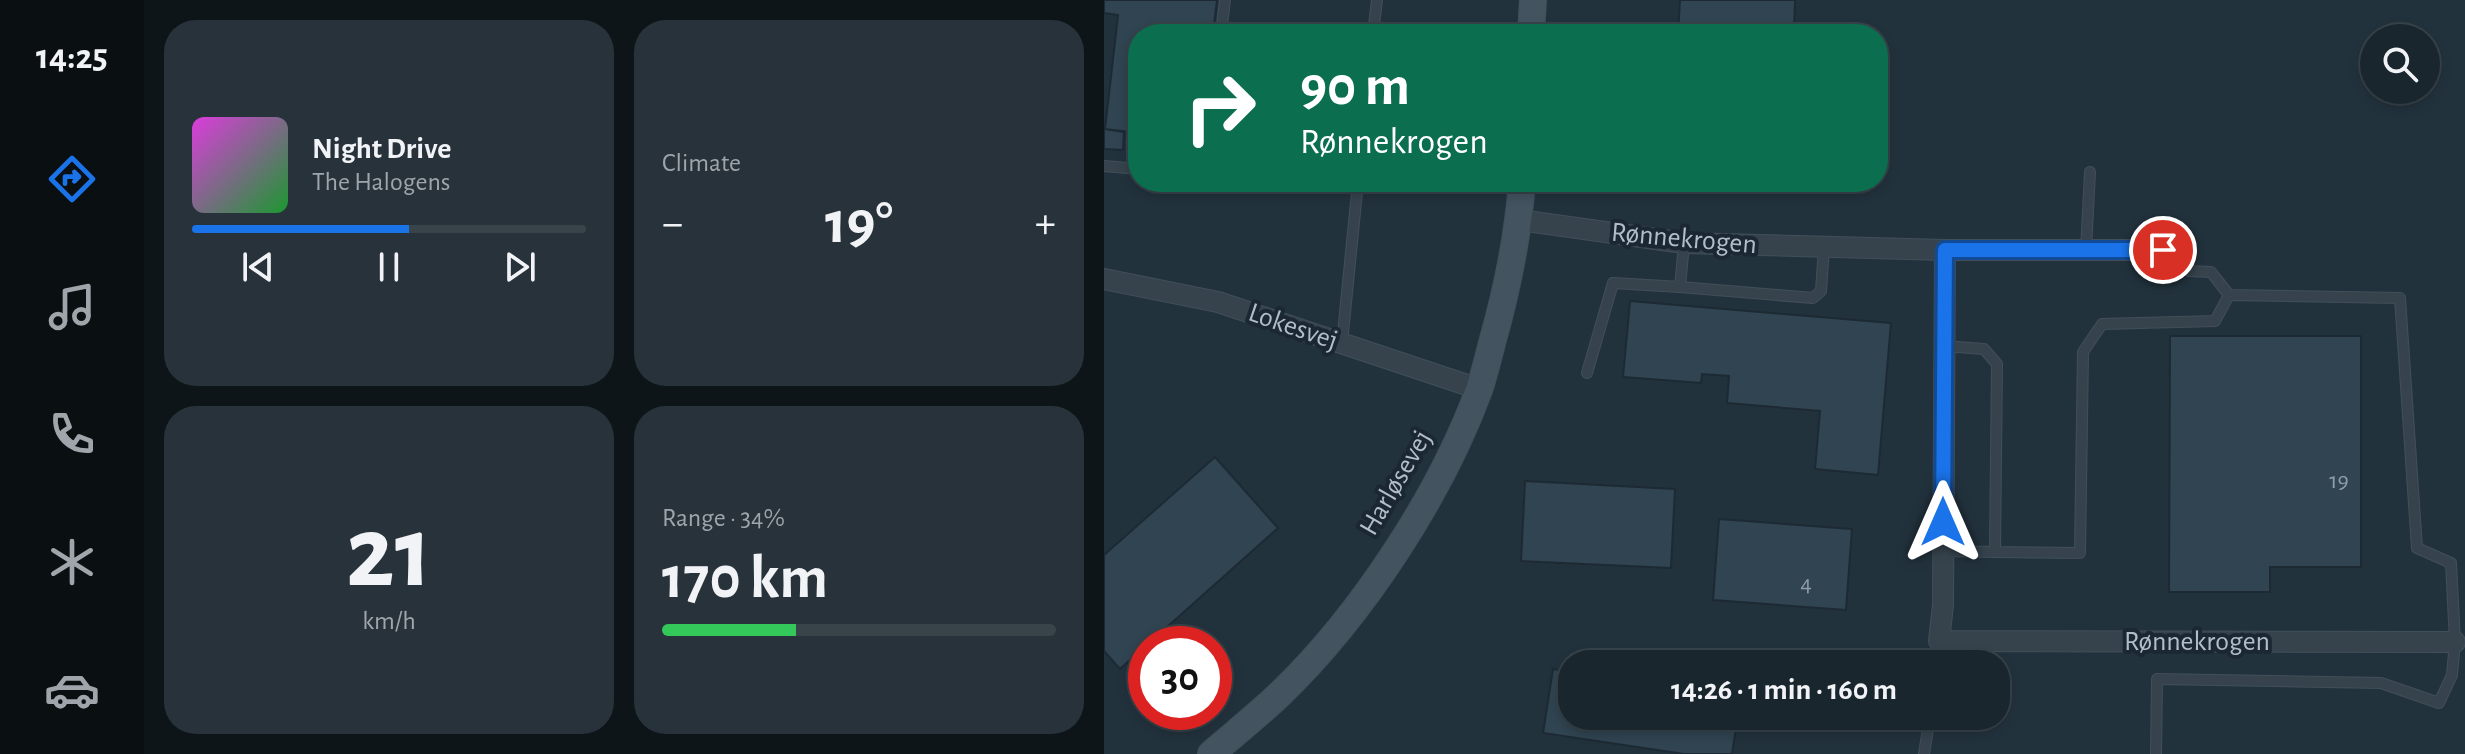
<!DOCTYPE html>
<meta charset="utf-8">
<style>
:root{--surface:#1a262e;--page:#27323a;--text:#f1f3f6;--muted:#9fa5aa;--line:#38434a;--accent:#1a73e8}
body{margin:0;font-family:"Alegreya Sans",sans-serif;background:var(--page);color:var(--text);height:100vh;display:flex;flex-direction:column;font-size:30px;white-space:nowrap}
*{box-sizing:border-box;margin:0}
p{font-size:26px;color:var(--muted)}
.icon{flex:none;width:44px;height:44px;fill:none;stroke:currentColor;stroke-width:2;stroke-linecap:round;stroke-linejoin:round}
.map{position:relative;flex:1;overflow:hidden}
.sheet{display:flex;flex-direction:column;gap:20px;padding:20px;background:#0e1519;width:960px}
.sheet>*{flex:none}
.top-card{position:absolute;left:24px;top:24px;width:760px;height:168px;border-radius:32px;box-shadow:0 4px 12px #0003,0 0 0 2px var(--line);background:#0b6e4f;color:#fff;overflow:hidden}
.tools{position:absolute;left:1256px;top:24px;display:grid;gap:16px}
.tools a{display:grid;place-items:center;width:80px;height:80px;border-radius:50%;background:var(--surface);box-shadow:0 4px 12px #0003,0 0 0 2px var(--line);font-size:40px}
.speed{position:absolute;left:24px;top:626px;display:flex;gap:16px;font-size:40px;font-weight:700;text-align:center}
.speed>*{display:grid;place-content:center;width:104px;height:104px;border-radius:50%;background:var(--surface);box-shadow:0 4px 12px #0003,0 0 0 2px var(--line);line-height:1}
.speed .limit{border:12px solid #d22;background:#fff;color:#111}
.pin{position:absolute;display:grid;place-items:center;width:68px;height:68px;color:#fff;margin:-34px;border:4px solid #fff;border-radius:50%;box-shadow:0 2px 8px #0007}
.me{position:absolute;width:88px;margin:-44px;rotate:0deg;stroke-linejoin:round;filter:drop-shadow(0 0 6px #0008)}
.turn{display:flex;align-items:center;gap:28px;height:168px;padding:0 40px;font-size:36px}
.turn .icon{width:104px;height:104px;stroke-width:2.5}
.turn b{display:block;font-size:56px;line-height:68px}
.big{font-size:60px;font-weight:700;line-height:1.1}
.sheet .widget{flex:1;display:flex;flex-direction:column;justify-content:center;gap:12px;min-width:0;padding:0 28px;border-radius:32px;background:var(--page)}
.sheet .dial{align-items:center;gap:0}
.dial b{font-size:104px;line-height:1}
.song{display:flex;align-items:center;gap:24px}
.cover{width:96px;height:96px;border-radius:12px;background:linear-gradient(135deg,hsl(300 70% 55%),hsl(130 70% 35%))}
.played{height:8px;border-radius:4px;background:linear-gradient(90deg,var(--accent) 55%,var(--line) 55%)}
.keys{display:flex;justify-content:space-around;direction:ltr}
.heat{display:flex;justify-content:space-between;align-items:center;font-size:44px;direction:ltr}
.charge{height:12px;border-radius:6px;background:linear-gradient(90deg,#34c759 34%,var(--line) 0)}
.sheet .tiles{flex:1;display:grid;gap:20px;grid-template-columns:repeat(2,1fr)}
.trip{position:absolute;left:454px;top:650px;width:452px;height:80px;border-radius:32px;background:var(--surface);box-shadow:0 4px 12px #0003,0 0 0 2px var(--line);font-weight:700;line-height:80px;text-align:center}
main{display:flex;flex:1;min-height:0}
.dock{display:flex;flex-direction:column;width:144px;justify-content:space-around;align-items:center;background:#0a0f12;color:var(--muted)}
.dock .icon{width:56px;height:56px}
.dock .selected{color:var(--accent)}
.dock b{font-size:36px;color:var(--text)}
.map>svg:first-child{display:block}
.building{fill:#304451;stroke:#1d2a34;stroke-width:2}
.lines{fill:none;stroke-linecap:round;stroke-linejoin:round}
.lane-casing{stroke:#424f59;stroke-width:12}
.street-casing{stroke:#424f59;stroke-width:22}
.secondary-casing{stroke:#424f59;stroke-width:28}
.lane{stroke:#36434d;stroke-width:10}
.street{stroke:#36434d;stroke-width:20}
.secondary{stroke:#435360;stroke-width:26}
.route-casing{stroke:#114b97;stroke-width:20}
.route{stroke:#1a73e8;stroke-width:14}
.labels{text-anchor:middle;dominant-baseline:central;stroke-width:8;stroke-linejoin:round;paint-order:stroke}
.number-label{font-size:24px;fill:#909eaa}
.street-label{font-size:28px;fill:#b1bec9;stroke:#1b2832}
</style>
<main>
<nav class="dock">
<b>14:25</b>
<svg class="icon selected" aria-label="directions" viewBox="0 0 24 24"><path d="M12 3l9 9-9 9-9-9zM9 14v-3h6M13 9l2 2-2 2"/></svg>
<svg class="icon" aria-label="music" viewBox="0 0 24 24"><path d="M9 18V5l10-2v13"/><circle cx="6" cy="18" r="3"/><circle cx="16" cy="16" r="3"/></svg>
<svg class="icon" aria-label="phone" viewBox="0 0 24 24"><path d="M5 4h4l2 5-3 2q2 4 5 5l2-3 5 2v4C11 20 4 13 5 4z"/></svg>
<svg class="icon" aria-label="climate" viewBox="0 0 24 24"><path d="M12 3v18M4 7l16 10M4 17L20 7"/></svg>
<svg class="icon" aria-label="car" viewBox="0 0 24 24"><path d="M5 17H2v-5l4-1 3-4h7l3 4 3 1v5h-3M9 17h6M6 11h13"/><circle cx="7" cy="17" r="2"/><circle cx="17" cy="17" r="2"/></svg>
</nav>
<section class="sheet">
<div class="tiles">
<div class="widget">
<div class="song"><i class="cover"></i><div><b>Night Drive</b><p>The Halogens</p></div></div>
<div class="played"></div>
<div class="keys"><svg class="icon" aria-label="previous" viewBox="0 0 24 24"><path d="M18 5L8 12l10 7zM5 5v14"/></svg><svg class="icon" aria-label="pause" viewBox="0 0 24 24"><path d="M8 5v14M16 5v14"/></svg><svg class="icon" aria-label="next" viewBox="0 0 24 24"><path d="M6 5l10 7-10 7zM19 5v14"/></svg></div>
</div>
<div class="widget"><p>Climate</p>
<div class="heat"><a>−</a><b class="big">19°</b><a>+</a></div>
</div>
<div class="widget dial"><b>21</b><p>km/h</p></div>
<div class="widget"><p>Range · 34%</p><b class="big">170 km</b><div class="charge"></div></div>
</div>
</section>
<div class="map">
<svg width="1361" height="754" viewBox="0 0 1361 754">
<rect width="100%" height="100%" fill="#22323d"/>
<path class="building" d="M 0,0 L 113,0 L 110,25 L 97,24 L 96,34 L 34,34 L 34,133 L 1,129 L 14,15 L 0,13 Z
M 576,0 L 691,0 L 690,34 L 574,34 Z
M 0,129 L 20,132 L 19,150 L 0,149 Z
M 526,301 L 787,323 L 774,475 L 711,469 L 716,411 L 623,403 L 625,376 L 598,374 L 597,383 L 519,377 Z
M 1066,336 L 1257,336 L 1257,567 L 1166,567 L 1166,592 L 1065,592 Z
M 111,457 L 174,528 L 16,669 L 0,651 L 0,555 Z
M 421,481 L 571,489 L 567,568 L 417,561 Z
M 615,519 L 748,529 L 742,610 L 609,600 Z
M 449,669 L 468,672 L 468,716 L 634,716 L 628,754 L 580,754 L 439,733 Z"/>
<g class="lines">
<g class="lane-casing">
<path id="lane" d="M 117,34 L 121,0
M 269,34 L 273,0
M 0,166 L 34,169
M 580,243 L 576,287 L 709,298 L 717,291 L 720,248
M 982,250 L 986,172
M 238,343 L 254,182
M 483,373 L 509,283 L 576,287
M 839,551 L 891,552 L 893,364 L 880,349 L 840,346
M 891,552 L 976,553 L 979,352 L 998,324 L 1111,321 L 1125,295
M 833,664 L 835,641
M 820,754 L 826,716
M 1052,754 L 1053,679 L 1277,683 L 1335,703 L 1348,675 L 1351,642 L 1347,563 L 1313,548 L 1296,298 L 1125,295 L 1107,272 L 1085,271 L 1059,250"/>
</g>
<g class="street-casing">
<path id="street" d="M 415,220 L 580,243 L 841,250 L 1059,250
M 841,250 L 839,605 L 835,641 L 1351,642
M 0,279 L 114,302 L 375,389"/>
</g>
<g class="secondary-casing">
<path id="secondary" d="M 427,34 L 429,0
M 107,754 C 130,734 154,715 176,694 C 257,616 336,496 375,390 C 380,375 384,359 388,343 C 403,290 414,237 418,182"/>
</g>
<use href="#lane" class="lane"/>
<use href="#street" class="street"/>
<use href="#secondary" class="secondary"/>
</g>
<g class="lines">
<g class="route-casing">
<path id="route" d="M 839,522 L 841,250 L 1059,250"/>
</g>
<use href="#route" class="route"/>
</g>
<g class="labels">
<g class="number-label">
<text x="1235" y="481">19</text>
<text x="702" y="584">4</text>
</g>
<g class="street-label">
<text transform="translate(580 239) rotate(5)">Rønnekrogen</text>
<text transform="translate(189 327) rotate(19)">Lokesvej</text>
<text transform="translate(292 483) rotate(-60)">Harløsevej</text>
<text x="1093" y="642">Rønnekrogen</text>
</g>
</g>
</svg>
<div class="tools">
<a><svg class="icon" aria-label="search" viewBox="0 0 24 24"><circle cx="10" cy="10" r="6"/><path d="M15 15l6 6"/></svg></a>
</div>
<div class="speed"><div class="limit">30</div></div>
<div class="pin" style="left:1059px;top:250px;background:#d93025"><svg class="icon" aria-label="arrive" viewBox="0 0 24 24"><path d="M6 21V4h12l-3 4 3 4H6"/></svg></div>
<svg class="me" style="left:839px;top:522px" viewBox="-20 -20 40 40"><path d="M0-17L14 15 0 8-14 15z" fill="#1a73e8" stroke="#fff" stroke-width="4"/></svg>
<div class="trip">14:26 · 1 min · 160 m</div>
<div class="top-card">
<div class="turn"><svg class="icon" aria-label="right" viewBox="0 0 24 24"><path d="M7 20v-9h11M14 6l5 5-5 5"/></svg><div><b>90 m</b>Rønnekrogen</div></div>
</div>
</div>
</main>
